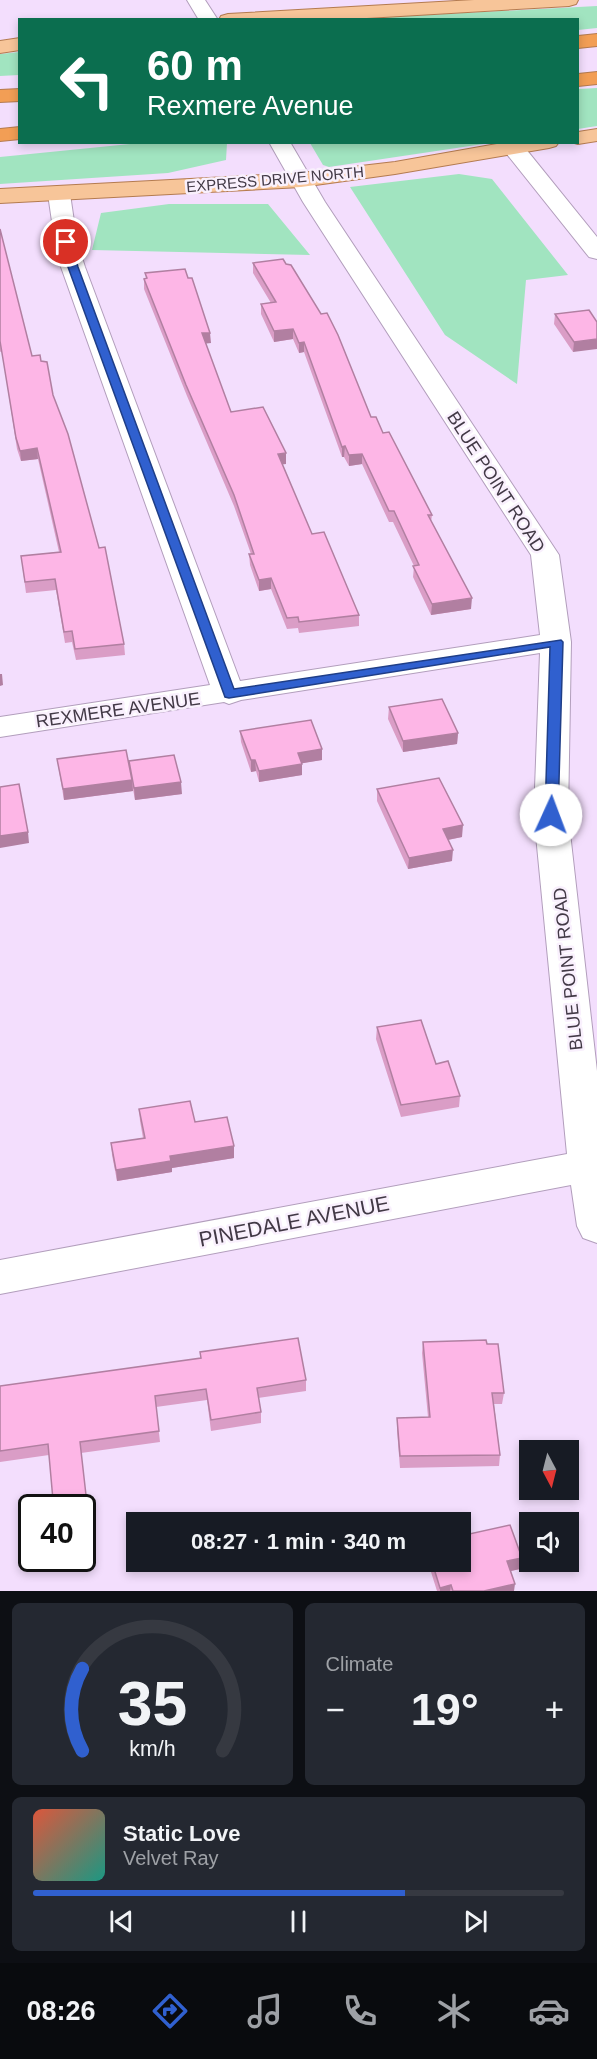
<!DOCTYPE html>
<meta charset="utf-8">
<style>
:root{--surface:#171b24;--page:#242831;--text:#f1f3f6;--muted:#9ea1a6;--line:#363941;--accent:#3060cf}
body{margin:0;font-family:Helvetica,sans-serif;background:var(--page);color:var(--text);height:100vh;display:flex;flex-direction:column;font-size:22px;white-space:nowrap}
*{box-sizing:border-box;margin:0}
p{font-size:20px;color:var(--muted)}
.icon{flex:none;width:33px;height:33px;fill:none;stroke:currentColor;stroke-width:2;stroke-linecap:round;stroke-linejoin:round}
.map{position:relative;height:1591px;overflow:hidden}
.panel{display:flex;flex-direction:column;gap:12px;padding:12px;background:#0d0f14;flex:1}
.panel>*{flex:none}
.guide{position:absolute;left:18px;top:18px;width:561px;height:126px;border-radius:0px;box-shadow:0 3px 9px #0003;background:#0b6e4f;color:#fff;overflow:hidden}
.needle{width:39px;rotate:173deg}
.controls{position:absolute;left:519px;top:1440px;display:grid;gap:12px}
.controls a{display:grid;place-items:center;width:60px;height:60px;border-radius:0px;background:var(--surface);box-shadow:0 3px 9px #0003;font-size:30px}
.speed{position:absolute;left:18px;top:1494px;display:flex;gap:12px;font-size:30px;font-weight:700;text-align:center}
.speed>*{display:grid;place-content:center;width:78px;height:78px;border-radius:50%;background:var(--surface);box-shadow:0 3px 9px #0003;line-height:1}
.speed .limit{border:3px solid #111;border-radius:9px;background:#fff;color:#111}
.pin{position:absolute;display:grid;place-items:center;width:51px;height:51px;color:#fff;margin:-26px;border:3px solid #fff;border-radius:50%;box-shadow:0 2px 6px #0007}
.me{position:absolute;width:66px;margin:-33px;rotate:2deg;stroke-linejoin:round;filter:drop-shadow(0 0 4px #0008)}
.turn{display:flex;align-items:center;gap:21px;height:126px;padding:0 30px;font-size:27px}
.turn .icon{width:78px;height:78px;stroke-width:2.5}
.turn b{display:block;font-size:42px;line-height:51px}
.big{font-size:45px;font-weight:600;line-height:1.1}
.panel .tile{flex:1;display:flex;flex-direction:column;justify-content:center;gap:9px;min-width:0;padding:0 21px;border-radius:9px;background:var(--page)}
.panel .dial{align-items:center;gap:0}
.dial svg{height:156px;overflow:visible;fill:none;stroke:var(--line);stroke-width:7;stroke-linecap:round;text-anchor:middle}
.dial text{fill:var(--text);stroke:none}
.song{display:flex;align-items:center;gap:18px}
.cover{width:72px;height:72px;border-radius:9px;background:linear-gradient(135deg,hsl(10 70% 55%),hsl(170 70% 35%))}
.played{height:6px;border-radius:3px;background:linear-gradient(90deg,var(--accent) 70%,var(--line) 70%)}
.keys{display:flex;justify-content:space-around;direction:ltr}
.heat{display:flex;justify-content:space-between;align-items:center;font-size:33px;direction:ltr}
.panel .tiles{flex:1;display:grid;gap:12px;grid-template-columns:1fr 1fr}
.tile:last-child{grid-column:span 2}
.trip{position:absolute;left:126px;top:1512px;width:345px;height:60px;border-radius:0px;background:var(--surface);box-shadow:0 3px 9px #0003;font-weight:600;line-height:60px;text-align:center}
.menu{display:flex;height:96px;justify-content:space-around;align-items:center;background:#090b0e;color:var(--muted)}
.menu .icon{width:42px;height:42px}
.menu .active{color:var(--accent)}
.menu b{font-size:27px;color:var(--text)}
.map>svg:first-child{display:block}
.green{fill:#a1e4c0}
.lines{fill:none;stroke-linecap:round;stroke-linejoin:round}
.minor-casing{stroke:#b29ebc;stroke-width:2}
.major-casing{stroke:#b47b50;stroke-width:2}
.highway-casing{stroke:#b47b50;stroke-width:2}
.minor{fill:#fff;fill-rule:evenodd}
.major{fill:#f7c599;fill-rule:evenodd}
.highway{fill:#f29e55;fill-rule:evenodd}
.wall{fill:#da9dc6}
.shaded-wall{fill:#b17fa1}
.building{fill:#fdb6e6;stroke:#b17fa1;stroke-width:1.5}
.route{fill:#3060cf;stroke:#1f3e87;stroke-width:1.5}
.labels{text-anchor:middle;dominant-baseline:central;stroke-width:5;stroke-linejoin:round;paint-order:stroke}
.far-street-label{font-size:15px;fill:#423946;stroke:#f9f0fd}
.street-label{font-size:18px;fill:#423946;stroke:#f9f0fd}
.near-street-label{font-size:21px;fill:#423946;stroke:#f9f0fd}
</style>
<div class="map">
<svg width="597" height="1591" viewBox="0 0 597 1591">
<rect width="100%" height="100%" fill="#f3defd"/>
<path class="green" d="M 597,6 L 597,28 L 578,30 L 578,20 L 350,19 Z
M 19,52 L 19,75 L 0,76 L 0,54 Z
M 597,88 L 597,126 L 578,129 L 578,89 Z
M 140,143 L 227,143 L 226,160 L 168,173 L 0,184 L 0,157 Z
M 310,143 L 490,143 L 329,167 L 323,165 Z
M 459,174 L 492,179 L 568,275 L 526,280 L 517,384 L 445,335 L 350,187 Z
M 169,204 L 268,204 L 310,255 L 92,250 L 101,213 Z"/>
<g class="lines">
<g class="minor-casing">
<path id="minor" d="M 187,0 L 205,0 L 218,20 L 199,20 Z
M 269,142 L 290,142 L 325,202 L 559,555 L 571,642 L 568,815 L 597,1071 L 597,1243 L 583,1238 L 577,1226 L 571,1185 L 0,1294 L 0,1260 L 567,1154 L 534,815 L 540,653 L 241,700 L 229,704 L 224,702 L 0,737 L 0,717 L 210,685 L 61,267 L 55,242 L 48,194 L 51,189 L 59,187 L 67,189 L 70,194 L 77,242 L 85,267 L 240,681 L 540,635 L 531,555 L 303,202 Z
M 516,142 L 521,143 L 597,237 L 597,259 L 589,257 L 502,148 L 505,143 Z"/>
</g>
<g class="major-casing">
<path id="major" d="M 474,0 L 578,0 L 576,4 L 569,6 L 333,20 L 219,20 L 221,16 L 228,14 Z
M 20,38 L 20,50 L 0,53 L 0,41 Z
M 597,129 L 597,141 L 578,144 L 571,142 L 578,142 L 578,132 Z
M 508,142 L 559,142 L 556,146 L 549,148 L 395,174 L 301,187 L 0,203 L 0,189 L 301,173 L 395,162 Z"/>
</g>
<g class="highway-casing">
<path id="highway" d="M 597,34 L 597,46 L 578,48 L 578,36 Z
M 597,72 L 597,84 L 578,86 L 578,74 Z
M 20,89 L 20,101 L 0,102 L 0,90 Z
M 20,127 L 20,139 L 0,141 L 0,129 Z"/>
</g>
<use href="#minor" class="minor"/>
<use href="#major" class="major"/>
<use href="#highway" class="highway"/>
</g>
<path class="wall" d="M 0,229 L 32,356 L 41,361 L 53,395 L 124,644 L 125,655 L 76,660 L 72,642 L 65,643 L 56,590 L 26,593 L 21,556 L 59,552 L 38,459 L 21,461 L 17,449 L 2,351 L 0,352 Z
M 253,263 L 383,433 L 432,515 L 431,522 L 471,609 L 431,615 L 413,577 L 414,566 L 393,522 L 389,522 L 362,464 L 349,466 L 344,457 L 342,457 L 304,352 L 299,353 L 293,339 L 274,342 L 261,314 L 261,304 L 271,303 L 253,273 Z
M 145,273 L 211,343 L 205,343 L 231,412 L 286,464 L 282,464 L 312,534 L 359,615 L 359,626 L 299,633 L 298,628 L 287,629 L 271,589 L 259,591 L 250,565 L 249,554 L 251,554 L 234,506 L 187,396 L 144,289 L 144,279 L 146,278 Z
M 589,310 L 573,352 L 554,324 L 555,314 Z
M 389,707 L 458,733 L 457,744 L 403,752 L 388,719 Z
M 240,731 L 322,749 L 322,760 L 302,763 L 302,775 L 259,782 L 256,771 L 251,772 L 241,742 Z
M 57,759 L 182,794 L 135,800 L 133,789 L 133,791 L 64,800 Z
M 377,789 L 462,837 L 448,840 L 452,861 L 408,869 L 377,801 Z
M 377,1027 L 460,1096 L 459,1107 L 401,1117 L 376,1039 Z
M 139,1109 L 195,1122 L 234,1146 L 234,1158 L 172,1168 L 172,1172 L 117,1181 L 112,1155 L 111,1143 L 143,1138 L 140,1121 Z
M 423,1342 L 487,1344 L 504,1393 L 502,1404 L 494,1404 L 500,1455 L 499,1466 L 400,1468 L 397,1430 L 397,1418 L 428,1417 L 422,1353 Z
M 200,1352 L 306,1380 L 306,1391 L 258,1398 L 261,1412 L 261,1423 L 211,1431 L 207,1400 L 156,1407 L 160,1442 L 81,1453 L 87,1506 L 78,1508 L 54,1508 L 49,1455 L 0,1462 L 0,1386 L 201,1359 Z
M 432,1562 L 520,1569 L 511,1571 L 514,1591 L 437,1591 L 431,1572 Z"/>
<path class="shaded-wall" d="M 293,329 L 293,339 L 274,342 L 274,331 Z
M 202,333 L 210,333 L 211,343 L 202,344 Z
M 597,339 L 597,349 L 573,352 L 574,342 Z
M 304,342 L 304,352 L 299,353 L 299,343 Z
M 345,446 L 344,457 L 342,457 L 342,447 Z
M 37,448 L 38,459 L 21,461 L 20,451 Z
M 286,453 L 286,464 L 278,465 L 278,454 Z
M 362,454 L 362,464 L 349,466 L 349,455 Z
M 271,578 L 271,589 L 259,591 L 259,580 Z
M 472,598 L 471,609 L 431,615 L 432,604 Z
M 0,674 L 2,674 L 3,685 L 0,686 Z
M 458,733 L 457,744 L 403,752 L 403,741 Z
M 322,749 L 322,760 L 298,764 L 298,753 Z
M 251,760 L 255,760 L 256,771 L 251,772 Z
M 302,764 L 302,775 L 259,782 L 259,771 Z
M 132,780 L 133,791 L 64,800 L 63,789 Z
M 181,782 L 182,794 L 135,800 L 134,788 Z
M 463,825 L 462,837 L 442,841 L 443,829 Z
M 28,832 L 29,843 L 0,848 L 0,836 Z
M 453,850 L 452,861 L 408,869 L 409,858 Z
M 234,1146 L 234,1158 L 172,1168 L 172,1172 L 117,1181 L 116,1170 L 170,1156 Z
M 522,1558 L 520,1569 L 506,1572 L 507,1561 Z
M 515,1584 L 514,1591 L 484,1591 Z
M 451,1585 L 450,1591 L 440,1591 L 440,1588 Z"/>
<path class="building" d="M 0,229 L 32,356 L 40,355 L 41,361 L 47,362 L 53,395 L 68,434 L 99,548 L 105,547 L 124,644 L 75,649 L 72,631 L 64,632 L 55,579 L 25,582 L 21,556 L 61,552 L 37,448 L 20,451 L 16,438 L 0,341 Z
M 283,259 L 286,264 L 291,265 L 321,314 L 327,313 L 338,335 L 371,417 L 376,417 L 383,433 L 389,432 L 432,515 L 428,515 L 472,598 L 432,604 L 413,566 L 419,565 L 394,511 L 389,511 L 362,454 L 349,455 L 345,446 L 342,447 L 304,342 L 299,343 L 293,329 L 274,331 L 261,304 L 276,302 L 253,263 Z
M 185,269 L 188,278 L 192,278 L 210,333 L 202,333 L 231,412 L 263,407 L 286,453 L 278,454 L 312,534 L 324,532 L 359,615 L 299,622 L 298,617 L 287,618 L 271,578 L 259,580 L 249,554 L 254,554 L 234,495 L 186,385 L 144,279 L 147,278 L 145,273 Z
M 589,310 L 597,322 L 597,339 L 574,342 L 555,314 Z
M 442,699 L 458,733 L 403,741 L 389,707 Z
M 311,720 L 322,749 L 298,753 L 302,764 L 259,771 L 255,760 L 251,760 L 240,731 Z
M 126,750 L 132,780 L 63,789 L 57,759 Z
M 174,755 L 181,782 L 134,788 L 129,761 Z
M 439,778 L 463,825 L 443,829 L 453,850 L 409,858 L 377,789 Z
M 19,784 L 28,832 L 0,836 L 0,787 Z
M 421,1020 L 436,1064 L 448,1061 L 460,1096 L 401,1105 L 377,1027 Z
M 190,1101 L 195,1122 L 227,1117 L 234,1146 L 170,1156 L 171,1161 L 116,1170 L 111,1143 L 145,1138 L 139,1109 Z
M 298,1338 L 306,1380 L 257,1388 L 261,1412 L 211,1420 L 206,1389 L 155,1396 L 159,1431 L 80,1442 L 86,1495 L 53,1500 L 48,1444 L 0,1451 L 0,1386 L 201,1358 L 200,1352 Z
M 486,1340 L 487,1344 L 498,1344 L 504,1393 L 492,1393 L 500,1455 L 400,1456 L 397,1418 L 430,1417 L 423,1342 Z
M 510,1525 L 522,1558 L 507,1561 L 515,1584 L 484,1591 L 453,1591 L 451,1585 L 440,1588 L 432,1562 L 460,1562 L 460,1536 Z"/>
<path class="route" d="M 66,239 L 71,242 L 78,267 L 234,689 L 561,640 L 563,642 L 558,815 L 556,818 L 551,820 L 545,815 L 550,647 L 229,698 L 225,697 L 68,267 L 62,242 Z"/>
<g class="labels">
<g class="far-street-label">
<text transform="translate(275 179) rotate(-5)">EXPRESS DRIVE NORTH</text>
</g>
<g class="street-label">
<text transform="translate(496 482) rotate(57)">BLUE POINT ROAD</text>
<text transform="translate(118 710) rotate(-8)">REXMERE AVENUE</text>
<text transform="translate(568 969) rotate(-96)">BLUE POINT ROAD</text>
</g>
<g class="near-street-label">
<text transform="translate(294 1221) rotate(-11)">PINEDALE AVENUE</text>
</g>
</g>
</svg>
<div class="controls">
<a><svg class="needle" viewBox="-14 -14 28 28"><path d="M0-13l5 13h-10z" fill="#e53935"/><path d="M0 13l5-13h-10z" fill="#9ea1a6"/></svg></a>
<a><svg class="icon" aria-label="sound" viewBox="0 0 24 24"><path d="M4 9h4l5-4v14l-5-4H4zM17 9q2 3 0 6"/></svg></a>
</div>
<div class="speed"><div class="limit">40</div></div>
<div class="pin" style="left:66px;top:242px;background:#d93025"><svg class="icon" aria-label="arrive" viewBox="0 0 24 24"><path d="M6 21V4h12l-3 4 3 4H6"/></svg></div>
<svg class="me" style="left:551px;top:815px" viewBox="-20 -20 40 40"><circle r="19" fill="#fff"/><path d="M0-13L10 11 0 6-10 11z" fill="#3060cf"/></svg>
<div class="trip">08:27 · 1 min · 340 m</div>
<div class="guide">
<div class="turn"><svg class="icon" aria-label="left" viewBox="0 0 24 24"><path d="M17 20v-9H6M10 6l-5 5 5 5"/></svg><div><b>60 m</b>Rexmere Avenue</div></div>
</div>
</div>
<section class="panel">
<div class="tiles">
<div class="tile dial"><svg viewBox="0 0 100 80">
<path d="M14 69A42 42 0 1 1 86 69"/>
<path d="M14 69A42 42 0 0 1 14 27" stroke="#3060cf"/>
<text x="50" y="56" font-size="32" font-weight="700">35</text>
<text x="50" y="72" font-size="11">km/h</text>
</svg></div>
<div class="tile"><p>Climate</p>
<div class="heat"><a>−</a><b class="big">19°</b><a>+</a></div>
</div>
<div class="tile">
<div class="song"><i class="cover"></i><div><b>Static Love</b><p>Velvet Ray</p></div></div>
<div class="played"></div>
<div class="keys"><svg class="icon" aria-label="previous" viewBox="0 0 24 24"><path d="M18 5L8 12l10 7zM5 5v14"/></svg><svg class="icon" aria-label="pause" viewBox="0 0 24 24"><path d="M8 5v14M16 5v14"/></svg><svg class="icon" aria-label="next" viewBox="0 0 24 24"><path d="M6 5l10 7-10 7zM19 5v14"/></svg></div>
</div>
</div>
</section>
<nav class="menu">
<b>08:26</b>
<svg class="icon active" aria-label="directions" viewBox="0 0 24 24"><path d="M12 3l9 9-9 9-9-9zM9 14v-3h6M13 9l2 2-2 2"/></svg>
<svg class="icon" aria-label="music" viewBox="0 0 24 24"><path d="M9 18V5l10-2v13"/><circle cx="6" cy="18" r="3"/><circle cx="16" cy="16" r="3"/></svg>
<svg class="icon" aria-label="phone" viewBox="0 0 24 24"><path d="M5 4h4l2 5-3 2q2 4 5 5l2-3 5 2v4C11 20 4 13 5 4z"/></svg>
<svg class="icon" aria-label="climate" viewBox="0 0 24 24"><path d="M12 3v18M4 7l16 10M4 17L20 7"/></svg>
<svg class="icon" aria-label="car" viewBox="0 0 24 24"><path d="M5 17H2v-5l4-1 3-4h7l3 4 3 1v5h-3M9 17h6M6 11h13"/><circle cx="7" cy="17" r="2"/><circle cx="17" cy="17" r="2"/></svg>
</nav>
